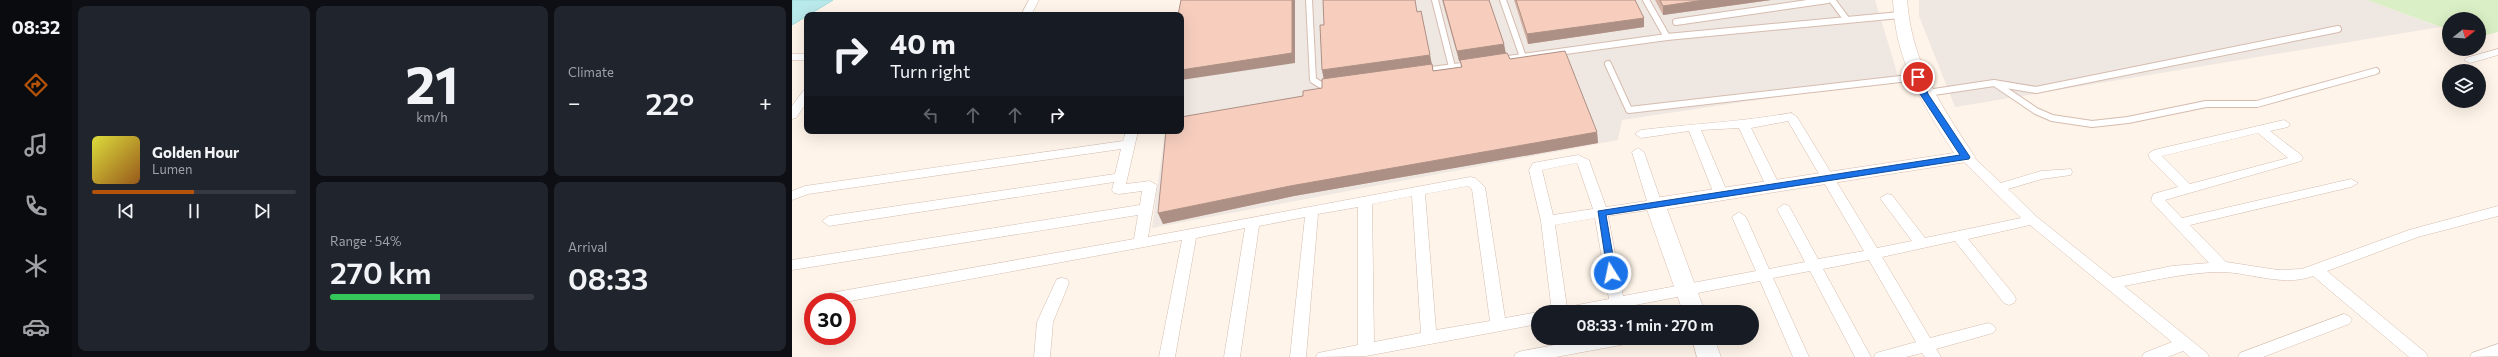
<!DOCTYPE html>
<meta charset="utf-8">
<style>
:root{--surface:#171b24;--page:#20242c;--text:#f1f3f6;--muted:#9ea1a6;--line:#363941;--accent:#b45309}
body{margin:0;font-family:Commissioner,sans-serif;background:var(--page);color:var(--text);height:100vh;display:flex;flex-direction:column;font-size:15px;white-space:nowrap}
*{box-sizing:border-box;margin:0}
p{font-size:13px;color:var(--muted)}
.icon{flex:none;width:22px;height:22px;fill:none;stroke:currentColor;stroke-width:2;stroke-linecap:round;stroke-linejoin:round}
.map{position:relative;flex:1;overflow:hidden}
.panel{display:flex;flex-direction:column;gap:6px;padding:6px;background:#0d0f14;width:720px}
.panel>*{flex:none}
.banner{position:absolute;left:12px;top:12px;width:380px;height:122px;border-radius:8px;box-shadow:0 4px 16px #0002;background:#171b24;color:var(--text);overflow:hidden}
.needle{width:26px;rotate:73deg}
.buttons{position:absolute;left:1650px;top:12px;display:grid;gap:8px}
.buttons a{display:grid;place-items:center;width:44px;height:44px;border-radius:50%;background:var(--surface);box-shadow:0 4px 16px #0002;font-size:20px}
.speed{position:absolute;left:12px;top:293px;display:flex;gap:8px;font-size:20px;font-weight:700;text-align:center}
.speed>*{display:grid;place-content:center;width:52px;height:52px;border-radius:50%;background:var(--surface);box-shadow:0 4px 16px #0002;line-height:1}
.speed .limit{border:6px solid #d22;background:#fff;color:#111}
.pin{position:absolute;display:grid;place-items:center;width:34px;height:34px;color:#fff;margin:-17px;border:2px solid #fff;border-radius:50%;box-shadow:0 1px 4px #0007}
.me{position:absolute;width:44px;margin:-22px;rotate:350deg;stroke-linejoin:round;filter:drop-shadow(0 0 3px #0008)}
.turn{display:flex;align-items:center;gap:14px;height:84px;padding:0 20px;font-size:18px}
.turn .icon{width:52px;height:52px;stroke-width:2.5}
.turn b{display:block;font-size:28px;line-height:34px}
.lanes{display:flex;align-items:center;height:38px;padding:0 20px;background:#0003;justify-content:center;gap:20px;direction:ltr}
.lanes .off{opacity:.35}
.big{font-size:30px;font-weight:600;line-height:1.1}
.panel .widget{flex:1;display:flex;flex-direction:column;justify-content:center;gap:6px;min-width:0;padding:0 14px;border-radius:8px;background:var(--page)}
.panel .dial{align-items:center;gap:0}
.dial b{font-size:52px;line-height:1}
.song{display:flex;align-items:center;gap:12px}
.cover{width:48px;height:48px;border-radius:6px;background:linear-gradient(135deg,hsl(60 70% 55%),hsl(30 70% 35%))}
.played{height:4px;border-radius:2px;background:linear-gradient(90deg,var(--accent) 50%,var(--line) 50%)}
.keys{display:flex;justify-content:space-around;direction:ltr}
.heat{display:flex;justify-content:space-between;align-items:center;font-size:22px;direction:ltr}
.charge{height:6px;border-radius:3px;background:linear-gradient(90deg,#34c759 54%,var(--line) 0)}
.panel .tiles{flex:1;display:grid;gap:6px;grid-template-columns:repeat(3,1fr)}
.widget:first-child{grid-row:span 2}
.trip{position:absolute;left:739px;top:305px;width:228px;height:40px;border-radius:20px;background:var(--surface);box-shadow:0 4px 16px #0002;font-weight:600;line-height:40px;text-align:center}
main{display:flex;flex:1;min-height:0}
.tab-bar{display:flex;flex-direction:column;width:72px;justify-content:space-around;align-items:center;background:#090b0e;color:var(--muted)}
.tab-bar .icon{width:28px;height:28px}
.tab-bar .current{color:var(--accent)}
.tab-bar b{font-size:18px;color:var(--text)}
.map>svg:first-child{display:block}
.industrial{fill:#efe7e2}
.green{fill:#daefc5}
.water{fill:#bae9eb;stroke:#9fdbde}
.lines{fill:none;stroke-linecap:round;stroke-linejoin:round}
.lane-casing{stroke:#d5bcaf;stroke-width:8}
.street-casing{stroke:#d5bcaf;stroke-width:1}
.secondary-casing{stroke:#dbbdaf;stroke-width:1}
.lane{stroke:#fff;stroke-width:6}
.street{fill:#fff;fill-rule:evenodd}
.secondary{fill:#fff;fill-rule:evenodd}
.wall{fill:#d4b1a3}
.shaded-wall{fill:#ad9085}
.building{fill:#f7cebe;stroke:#ad9085}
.route{fill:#1a73e8;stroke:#114b97}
</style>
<main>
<nav class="tab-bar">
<b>08:32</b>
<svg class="icon current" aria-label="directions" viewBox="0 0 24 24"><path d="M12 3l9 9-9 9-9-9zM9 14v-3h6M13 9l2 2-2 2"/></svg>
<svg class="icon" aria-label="music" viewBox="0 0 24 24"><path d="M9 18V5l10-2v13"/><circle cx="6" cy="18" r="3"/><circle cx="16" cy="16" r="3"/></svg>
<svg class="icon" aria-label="phone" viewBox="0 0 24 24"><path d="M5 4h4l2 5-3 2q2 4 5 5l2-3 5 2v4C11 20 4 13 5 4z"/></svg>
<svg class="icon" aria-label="climate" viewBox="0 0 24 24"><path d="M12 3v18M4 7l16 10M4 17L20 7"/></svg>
<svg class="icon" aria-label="car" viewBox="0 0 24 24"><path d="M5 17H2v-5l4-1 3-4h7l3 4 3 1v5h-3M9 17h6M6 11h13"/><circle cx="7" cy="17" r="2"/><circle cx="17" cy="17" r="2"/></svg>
</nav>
<section class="panel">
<div class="tiles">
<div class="widget">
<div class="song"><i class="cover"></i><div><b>Golden Hour</b><p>Lumen</p></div></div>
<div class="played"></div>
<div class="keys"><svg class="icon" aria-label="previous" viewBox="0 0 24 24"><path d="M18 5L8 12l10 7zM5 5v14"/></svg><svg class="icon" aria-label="pause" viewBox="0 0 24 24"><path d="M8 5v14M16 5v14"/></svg><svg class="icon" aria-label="next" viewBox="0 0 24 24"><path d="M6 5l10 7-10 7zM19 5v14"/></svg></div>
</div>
<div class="widget dial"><b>21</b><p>km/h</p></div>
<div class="widget"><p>Climate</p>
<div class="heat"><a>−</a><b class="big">22°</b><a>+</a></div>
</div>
<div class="widget"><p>Range · 54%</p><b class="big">270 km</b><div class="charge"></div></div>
<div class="widget"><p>Arrival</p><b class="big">08:33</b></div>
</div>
</section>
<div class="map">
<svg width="1706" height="357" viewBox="0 0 1706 357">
<rect width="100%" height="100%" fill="#fef4e9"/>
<path class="industrial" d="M 391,0 L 1083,0 L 1107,79 L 830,120 L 826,140 L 360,228 L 373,131 L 389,131 Z
M 1127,0 L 1575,0 L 1648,27 L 1163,107 L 1127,16 Z"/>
<path class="green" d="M 1575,0 L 1706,0 L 1706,32 L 1687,37 L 1687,19 L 1657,19 L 1657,30 Z"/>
<path class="water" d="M 0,0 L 41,0 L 0,25 Z"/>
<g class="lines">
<g class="lane-casing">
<path id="lane" d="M 517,0 L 521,80 L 529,85 L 538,85
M 643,0 L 660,67
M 711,0 L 731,57
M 854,0 L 875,37
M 1040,0 L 1055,20
M 884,22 L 1036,0
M 709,60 L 875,37 L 1108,15
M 816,64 L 837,110 L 1126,77
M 632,71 L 677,65
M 1204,84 L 1244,111 L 1260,118 L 1300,124 L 1336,120 L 1414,104 L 1465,104 L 1584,71
M 1135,93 L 1202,83 L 1244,90 L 1546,29"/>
</g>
<g class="street-casing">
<path id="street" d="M 237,0 L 247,0 L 239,15 L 229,15 Z
M 1706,49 L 1706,55 L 1678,63 L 1672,60 L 1674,58 Z
M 0,54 L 15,54 L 15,60 L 0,60 Z
M 15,90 L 15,102 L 4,118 L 0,119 L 0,106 L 11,91 Z
M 999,113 L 1005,117 L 1085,248 L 1120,241 L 1088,198 L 1095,194 L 1100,195 L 1133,238 L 1229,218 L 1170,160 L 1168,157 L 1170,154 L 1178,154 L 1209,183 L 1249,171 L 1279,169 L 1280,172 L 1279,175 L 1250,179 L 1216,189 L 1245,217 L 1321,278 L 1380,266 L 1417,263 L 1359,201 L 1361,194 L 1386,187 L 1358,159 L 1356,154 L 1362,150 L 1492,120 L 1498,124 L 1496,127 L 1478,131 L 1509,155 L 1511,158 L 1509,161 L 1373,200 L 1390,218 L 1559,179 L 1566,183 L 1559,187 L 1398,225 L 1434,262 L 1486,270 L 1510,269 L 1617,230 L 1706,206 L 1706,216 L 1626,237 L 1535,271 L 1634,353 L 1636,357 L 1617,357 L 1521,276 C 1491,287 1461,273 1430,272 C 1397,272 1364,280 1332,286 L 1415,353 L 1417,357 L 1398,357 L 1391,351 L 1376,357 L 1350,357 L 1352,353 L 1380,342 L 1238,225 L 1176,239 L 1222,295 L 1224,299 L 1222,303 L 1217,305 L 1212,303 L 1163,241 L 1090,257 L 1138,338 L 1196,323 L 1201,325 L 1204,329 L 1201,333 L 1144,349 L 1149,357 L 1133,357 L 1130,353 L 1114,357 L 1082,357 L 1084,353 L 1124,342 L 1077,260 L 1031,269 L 1079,357 L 1063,357 L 1018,271 L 981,278 L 1017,357 L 1001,357 L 968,281 L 807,312 L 760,312 L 749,221 L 737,170 L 741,163 L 746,162 L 786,155 L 797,160 L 814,207 L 855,201 L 840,152 L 846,148 L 852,152 L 870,204 L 863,209 L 816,216 L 831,296 L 964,271 L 940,217 L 947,212 L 954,217 L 977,269 L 1013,262 L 985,209 L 992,204 L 997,206 L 1026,259 L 1072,251 L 996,121 L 959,128 L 988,186 L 981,190 L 974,186 L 947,128 L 909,130 L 936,194 L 929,198 L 922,194 L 897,131 L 849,138 L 843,134 L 849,130 C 899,124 949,122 999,113 ZM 1466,133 L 1496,158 L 1398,184 L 1370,156 ZM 784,163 L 786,165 L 801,209 L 761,215 L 750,170 ZM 803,218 L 817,299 L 775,307 L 763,225 Z
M 334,131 L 346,131 L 334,184 L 358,181 L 365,185 L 356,237 L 678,177 L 683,178 L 693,187 L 713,318 L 746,312 L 746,324 L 574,356 L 524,357 L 526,353 L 566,345 L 566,207 L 526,214 L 514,357 L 498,357 L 513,217 L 467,226 L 448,357 L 432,357 L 453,228 L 404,238 L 383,357 L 367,357 L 390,240 L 53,302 L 27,302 L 26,300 L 28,296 L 33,294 L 342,239 L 346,215 L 0,270 L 0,260 L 348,205 L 350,191 L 327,194 L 322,193 L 320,190 L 322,182 L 37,226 L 30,221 L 37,216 L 323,174 L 329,149 L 16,194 L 0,200 L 0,191 L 13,186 L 331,141 ZM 676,186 L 680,189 L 698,321 L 644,330 L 633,194 ZM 620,196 L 629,333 L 582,342 L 580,204 Z
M 270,278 L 275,279 L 277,283 L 261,322 L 258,357 L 242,357 L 245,322 L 263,283 L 265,279 Z
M 1552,314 L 1557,316 L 1560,320 L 1557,324 L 1471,357 L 1446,357 L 1448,353 Z
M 800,338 L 842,338 L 840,342 L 834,344 L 764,357 L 722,357 L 724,353 L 730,351 Z
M 1706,344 L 1706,356 L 1678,357 L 1680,353 Z"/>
</g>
<g class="secondary-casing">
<path id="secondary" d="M 1101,0 L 1115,0 C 1120,64 1149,105 1183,157 L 1181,161 L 875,209 L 913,312 L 891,312 L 853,204 L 856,199 L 1162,153 C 1130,103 1103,61 1101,0 Z
M 900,338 L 922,338 L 929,357 L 905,357 Z"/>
</g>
<use href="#lane" class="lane"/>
<use href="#street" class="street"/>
<use href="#secondary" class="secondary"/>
</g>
<path class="wall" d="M 650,0 L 697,0 L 712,44 L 713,53 L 718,59 L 805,132 L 806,143 L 502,196 L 371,224 L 366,213 L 511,96 L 530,88 L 532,79 L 530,70 L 625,12 L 629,11 L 641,71 L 669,67 L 668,61 L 667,61 Z
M 722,0 L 843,0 L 852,27 L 736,44 Z
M 863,0 L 979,0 L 871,15 Z"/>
<path class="shaded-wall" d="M 500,0 L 503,0 L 503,63 L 389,80 L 389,70 Z
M 912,0 L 979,0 L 871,15 L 871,6 Z
M 852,18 L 852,27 L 736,44 L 735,34 Z
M 712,44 L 714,54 L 667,61 L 665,51 Z
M 638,55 L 640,65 L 532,80 L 530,70 Z
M 805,132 L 806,143 L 502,196 L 371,224 L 366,213 L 498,186 Z"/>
<path class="building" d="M 389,0 L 500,0 L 500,53 L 389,70 L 389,15 L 386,15 Z
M 531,0 L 623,0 L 625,12 L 629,11 L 638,55 L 530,70 L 528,25 L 532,25 Z
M 651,0 L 697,0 L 712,44 L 665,51 Z
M 724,0 L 843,0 L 852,18 L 735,34 Z
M 868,0 L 912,0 L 871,6 Z
M 773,51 L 805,132 L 498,186 L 366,213 L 374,131 L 389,131 L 389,117 L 511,96 L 511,91 L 530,88 L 530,79 L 640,64 L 641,71 L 670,67 L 668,60 L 715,53 L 718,59 Z"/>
<path class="route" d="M 1126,75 L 1130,77 L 1136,94 L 1178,157 L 1177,159 L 814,215 L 824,273 L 819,277 L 816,276 L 806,211 L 1168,155 L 1128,94 L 1122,77 Z"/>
</svg>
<div class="buttons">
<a><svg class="needle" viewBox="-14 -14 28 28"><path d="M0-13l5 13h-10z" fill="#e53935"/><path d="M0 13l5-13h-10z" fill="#9ea1a6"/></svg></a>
<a><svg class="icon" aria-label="layers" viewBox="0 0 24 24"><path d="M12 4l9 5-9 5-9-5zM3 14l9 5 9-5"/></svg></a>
</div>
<div class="speed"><div class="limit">30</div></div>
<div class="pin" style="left:1126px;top:77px;background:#d93025"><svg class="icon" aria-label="arrive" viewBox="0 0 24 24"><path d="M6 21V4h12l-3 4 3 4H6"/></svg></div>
<svg class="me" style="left:819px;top:273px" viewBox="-20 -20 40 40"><circle r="17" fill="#1a73e8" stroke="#fff" stroke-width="3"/><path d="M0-11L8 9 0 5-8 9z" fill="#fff"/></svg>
<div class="trip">08:33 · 1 min · 270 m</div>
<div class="banner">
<div class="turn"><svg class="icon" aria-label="right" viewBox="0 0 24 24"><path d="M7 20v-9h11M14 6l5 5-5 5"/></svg><div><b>40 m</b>Turn right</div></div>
<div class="lanes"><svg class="icon off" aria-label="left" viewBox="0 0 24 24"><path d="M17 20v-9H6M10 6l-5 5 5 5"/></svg><svg class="icon off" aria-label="ahead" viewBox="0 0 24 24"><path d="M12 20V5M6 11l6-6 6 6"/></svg><svg class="icon off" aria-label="ahead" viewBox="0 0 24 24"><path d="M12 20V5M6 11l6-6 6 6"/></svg><svg class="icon" aria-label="right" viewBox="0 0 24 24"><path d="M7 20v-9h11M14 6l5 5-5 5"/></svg></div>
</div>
</div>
</main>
